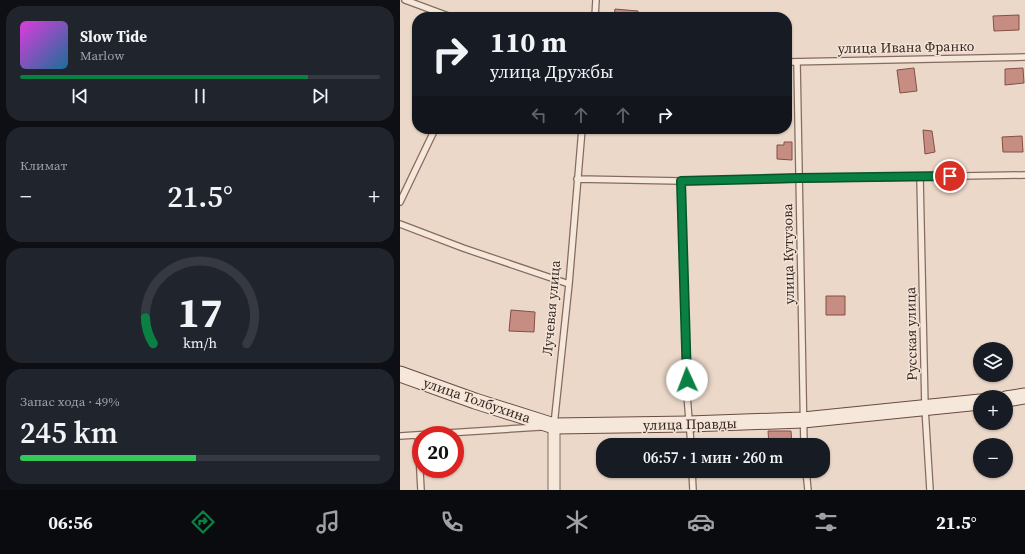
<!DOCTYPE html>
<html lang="ru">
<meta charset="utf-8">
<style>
:root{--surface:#171b24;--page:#20242c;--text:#f1f3f6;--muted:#9ea1a6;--line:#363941;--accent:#0b8043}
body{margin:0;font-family:"Source Serif 4",serif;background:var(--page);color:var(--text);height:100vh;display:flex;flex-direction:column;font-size:15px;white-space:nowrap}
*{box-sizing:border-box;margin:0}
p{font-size:13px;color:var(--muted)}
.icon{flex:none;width:22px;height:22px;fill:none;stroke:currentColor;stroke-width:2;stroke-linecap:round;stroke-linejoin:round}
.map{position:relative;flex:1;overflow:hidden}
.drawer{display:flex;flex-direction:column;gap:6px;padding:6px;background:#0d0f14;width:400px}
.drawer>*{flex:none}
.top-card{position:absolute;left:12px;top:12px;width:380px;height:122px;border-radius:16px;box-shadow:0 1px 3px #0004;background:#171b24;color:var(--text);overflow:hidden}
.tools{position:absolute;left:573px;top:342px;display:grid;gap:8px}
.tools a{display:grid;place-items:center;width:40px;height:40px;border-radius:50%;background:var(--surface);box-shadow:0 1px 3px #0004;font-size:20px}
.speed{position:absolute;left:12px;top:426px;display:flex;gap:8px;font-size:20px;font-weight:700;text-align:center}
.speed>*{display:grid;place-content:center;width:52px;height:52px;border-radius:50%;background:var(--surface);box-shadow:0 1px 3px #0004;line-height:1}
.speed .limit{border:6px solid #d22;background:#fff;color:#111}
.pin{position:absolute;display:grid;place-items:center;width:34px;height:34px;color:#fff;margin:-17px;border:2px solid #fff;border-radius:50%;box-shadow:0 1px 4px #0007}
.me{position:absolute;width:44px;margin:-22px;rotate:358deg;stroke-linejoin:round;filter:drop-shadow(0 0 3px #0008)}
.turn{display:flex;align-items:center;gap:14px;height:84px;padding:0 12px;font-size:18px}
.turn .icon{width:52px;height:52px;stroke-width:2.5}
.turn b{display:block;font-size:28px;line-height:34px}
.lanes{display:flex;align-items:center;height:38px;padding:0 12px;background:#0003;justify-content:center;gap:20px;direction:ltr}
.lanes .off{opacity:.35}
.big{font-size:30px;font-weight:600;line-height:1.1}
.drawer .card{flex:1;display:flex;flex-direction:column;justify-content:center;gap:6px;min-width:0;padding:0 14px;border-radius:16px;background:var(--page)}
.drawer .dial{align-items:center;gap:0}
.dial svg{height:104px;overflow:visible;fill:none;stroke:var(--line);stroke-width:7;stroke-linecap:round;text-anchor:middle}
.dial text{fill:var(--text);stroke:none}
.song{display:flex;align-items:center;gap:12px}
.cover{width:48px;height:48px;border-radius:6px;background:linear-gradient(135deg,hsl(300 70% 55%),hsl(200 70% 35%))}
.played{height:4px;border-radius:2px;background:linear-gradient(90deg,var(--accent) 80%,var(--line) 80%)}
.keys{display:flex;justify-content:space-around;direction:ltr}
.heat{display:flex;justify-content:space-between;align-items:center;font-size:22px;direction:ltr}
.charge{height:6px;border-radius:3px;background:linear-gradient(90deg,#34c759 49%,var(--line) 0)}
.trip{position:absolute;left:196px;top:438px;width:234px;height:40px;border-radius:16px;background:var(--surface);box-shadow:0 1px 3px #0004;font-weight:600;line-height:40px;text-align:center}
.tab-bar{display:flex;height:64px;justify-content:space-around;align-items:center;background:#090b0e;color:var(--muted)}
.tab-bar .icon{width:28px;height:28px}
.tab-bar .selected{color:var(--accent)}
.tab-bar b{font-size:18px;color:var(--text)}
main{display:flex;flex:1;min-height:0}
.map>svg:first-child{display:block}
.building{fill:#c68d82;stroke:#834f47}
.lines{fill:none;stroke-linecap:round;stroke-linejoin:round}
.lane-casing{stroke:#866a5f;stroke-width:8}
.street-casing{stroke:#866a5f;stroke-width:13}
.secondary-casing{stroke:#684b42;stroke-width:17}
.lane{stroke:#f6e7db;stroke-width:5.5}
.street{stroke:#f6e7db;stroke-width:11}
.secondary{stroke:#f6e7db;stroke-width:15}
.route-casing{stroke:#07532c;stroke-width:10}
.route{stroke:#0b8043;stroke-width:7}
.labels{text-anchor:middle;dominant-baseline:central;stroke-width:3;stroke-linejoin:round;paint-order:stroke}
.street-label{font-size:14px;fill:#382621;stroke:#f3e4d8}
</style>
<main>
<section class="drawer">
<div class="card">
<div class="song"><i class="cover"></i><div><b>Slow Tide</b><p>Marlow</p></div></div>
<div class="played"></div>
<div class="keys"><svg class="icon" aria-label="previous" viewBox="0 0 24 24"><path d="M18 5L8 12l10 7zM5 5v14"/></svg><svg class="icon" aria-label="pause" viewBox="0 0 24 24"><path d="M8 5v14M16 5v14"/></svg><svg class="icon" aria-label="next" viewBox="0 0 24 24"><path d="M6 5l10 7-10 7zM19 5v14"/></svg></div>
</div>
<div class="card"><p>Климат</p>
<div class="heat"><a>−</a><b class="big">21.5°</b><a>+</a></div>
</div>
<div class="card dial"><svg viewBox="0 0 100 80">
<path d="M14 69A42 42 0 1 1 86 69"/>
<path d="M14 69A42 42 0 0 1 8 49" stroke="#0b8043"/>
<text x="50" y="56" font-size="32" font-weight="700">17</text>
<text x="50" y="72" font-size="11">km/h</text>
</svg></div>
<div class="card"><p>Запас хода · 49%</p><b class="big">245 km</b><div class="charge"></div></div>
</section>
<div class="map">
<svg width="625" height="490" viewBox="0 0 625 490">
<rect width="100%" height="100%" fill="#ebd8c9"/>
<path class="building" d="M 215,9 L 238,11 L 237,17 L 214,17 Z
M 619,15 L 619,30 L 594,31 L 593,16 Z
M 514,68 L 517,91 L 500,93 L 497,70 Z
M 623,68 L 624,83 L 605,85 L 605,69 Z
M 523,130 L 532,131 L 535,152 L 525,154 Z
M 622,136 L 623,152 L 603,152 L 602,137 Z
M 384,142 L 392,142 L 392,160 L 377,159 L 377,145 L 384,145 Z
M 426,296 L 445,296 L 445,315 L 426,315 Z
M 111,310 L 135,312 L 134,332 L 109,331 Z
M 368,431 L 391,431 L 392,445 L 369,445 Z"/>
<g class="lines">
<g class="lane-casing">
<path id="lane" d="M 5,0 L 51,17
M 195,17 L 196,0
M 387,62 L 625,57
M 397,62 L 404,445
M 520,177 L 525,408 L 530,490
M 177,179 L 281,181 L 625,175
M 281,181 L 287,395 L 291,445
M 0,202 L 35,129
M 0,224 L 63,248 L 169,284
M 154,425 L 169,284 L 182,129
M 18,435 L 21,490
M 0,436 L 140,427
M 292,471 L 293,490
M 406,471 L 408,490"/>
</g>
<g class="street-casing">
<path id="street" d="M 154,490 L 154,426"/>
</g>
<g class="secondary-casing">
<path id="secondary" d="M 0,374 L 75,401 L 154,426 L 289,424 L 403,420 L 580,402
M 606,399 L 625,396"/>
</g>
<use href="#lane" class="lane"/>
<use href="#street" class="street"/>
<use href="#secondary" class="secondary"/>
</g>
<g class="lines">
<g class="route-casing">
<path id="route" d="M 287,380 L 281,181 L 399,178 L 550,176"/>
</g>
<use href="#route" class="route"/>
</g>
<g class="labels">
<g class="street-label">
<text transform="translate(506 47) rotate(-1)">улица Ивана Франко</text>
<text transform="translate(388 254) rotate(-91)">улица Кутузова</text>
<text transform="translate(151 308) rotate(-85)">Лучевая улица</text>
<text transform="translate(511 334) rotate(-91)">Русская улица</text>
<text transform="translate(77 400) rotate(19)">улица Толбухина</text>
<text transform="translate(290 424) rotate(-1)">улица Правды</text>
</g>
</g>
</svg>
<div class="tools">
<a><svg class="icon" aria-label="layers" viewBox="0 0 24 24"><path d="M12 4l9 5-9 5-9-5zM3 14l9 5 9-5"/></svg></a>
<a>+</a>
<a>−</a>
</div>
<div class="speed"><div class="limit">20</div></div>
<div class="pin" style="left:550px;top:176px;background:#d93025"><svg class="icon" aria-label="arrive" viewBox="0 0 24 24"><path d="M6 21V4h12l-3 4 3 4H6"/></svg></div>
<svg class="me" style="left:287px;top:380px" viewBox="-20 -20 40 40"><circle r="19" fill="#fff"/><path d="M0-13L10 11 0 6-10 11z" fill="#0b8043"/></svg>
<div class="trip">06:57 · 1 мин · 260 m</div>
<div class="top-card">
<div class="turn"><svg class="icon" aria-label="right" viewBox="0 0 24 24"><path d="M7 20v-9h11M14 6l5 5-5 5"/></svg><div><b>110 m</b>улица Дружбы</div></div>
<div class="lanes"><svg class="icon off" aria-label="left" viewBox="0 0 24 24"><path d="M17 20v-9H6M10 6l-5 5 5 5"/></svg><svg class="icon off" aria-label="ahead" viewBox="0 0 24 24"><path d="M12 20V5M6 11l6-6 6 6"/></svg><svg class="icon off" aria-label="ahead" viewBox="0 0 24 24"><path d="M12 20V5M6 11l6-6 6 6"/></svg><svg class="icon" aria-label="right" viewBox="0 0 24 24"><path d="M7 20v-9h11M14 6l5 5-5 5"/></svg></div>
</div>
</div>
</main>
<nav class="tab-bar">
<b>06:56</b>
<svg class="icon selected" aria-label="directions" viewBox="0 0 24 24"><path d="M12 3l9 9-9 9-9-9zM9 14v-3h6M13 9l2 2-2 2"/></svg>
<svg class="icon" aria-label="music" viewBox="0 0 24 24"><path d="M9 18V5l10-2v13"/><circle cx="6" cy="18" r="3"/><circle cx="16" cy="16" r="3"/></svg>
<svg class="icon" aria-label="phone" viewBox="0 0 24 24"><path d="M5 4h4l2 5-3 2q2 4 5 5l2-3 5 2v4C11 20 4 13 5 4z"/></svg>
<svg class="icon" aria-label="climate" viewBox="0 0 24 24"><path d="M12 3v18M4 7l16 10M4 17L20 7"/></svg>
<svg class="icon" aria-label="car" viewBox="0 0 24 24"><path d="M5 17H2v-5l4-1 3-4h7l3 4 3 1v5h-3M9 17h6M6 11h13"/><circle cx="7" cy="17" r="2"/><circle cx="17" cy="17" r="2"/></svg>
<svg class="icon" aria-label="filters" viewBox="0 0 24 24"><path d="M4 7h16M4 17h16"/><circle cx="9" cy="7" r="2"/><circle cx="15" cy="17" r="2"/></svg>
<b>21.5°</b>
</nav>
